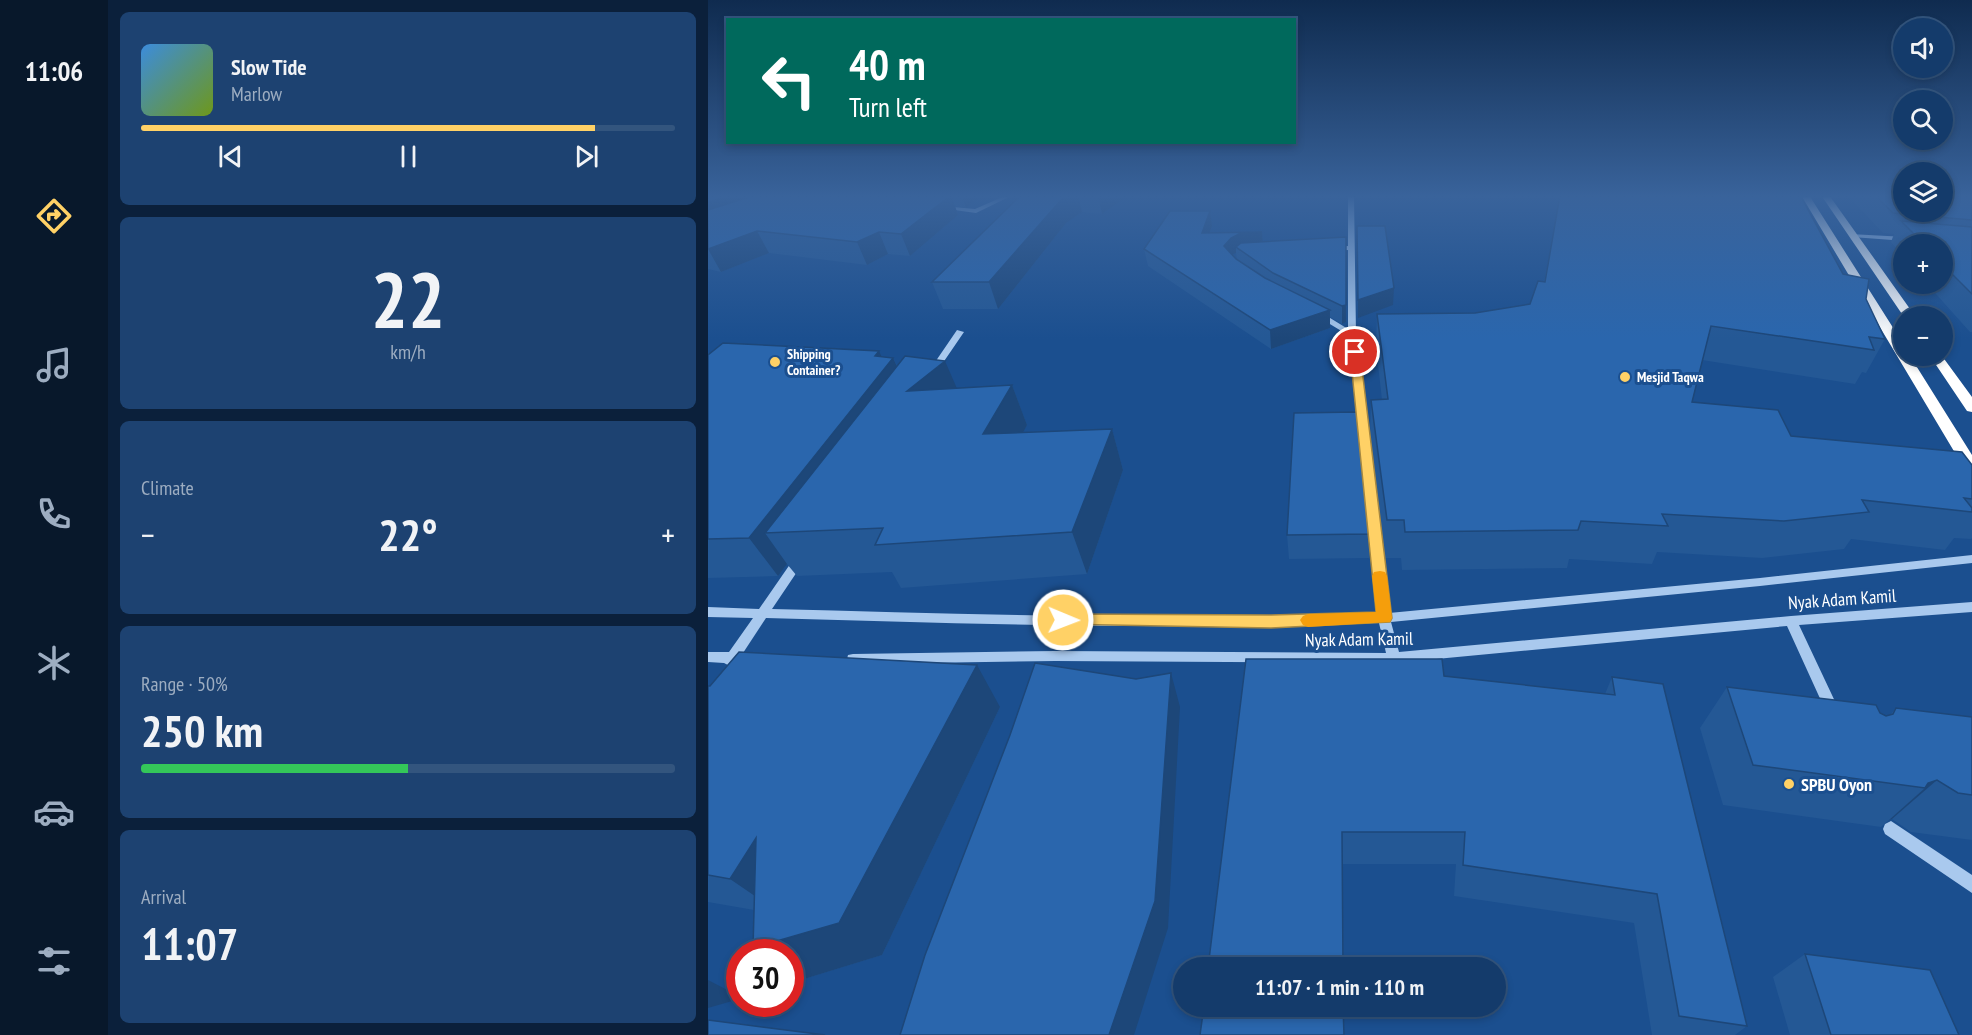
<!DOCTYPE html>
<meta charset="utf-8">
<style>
:root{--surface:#143b6b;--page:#1d4271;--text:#f1f3f6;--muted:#9dadc1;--line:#33557e;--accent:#ffd166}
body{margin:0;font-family:"PT Sans Narrow",sans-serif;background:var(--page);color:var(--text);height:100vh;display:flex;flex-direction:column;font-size:22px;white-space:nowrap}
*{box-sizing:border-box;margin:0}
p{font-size:20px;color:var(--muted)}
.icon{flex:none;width:33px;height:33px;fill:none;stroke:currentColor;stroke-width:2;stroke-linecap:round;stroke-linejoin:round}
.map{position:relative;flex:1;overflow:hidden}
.side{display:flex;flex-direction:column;gap:12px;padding:12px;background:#0b203b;width:600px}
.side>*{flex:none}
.hud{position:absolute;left:18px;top:18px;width:570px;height:126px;border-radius:0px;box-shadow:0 3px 9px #0003,0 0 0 2px var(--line);background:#00695c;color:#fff;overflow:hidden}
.tools{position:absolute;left:1185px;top:18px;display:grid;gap:12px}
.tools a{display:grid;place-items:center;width:60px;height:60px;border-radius:50%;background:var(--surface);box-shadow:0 3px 9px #0003,0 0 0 2px var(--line);font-size:30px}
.speed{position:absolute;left:18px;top:939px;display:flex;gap:12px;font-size:30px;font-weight:700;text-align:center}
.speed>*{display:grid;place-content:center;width:78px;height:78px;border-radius:50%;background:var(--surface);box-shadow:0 3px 9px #0003,0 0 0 2px var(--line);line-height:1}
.speed .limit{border:9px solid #d22;background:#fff;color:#111}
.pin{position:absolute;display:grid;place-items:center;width:51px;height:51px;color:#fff;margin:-26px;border:3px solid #fff;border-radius:50%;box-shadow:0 2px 6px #0007}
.me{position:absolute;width:66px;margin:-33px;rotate:91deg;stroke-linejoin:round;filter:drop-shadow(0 0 4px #0008)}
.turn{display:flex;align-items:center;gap:21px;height:126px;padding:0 24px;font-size:27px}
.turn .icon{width:78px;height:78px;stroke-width:2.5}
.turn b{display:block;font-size:42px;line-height:51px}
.big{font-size:45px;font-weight:800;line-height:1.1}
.side .tile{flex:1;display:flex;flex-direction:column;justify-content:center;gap:9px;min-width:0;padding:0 21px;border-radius:9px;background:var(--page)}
.side .dial{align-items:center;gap:0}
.dial b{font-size:78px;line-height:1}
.song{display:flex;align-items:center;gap:18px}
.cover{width:72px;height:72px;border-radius:9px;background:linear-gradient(135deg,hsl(210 70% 55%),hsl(80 70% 35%))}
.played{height:6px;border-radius:3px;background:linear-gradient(90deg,var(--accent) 85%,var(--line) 85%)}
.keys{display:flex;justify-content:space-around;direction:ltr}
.heat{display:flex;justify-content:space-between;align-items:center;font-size:33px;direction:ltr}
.charge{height:9px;border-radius:4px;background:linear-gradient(90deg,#34c759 50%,var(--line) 0)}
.trip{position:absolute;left:465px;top:957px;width:333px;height:60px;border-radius:30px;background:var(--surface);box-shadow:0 3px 9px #0003,0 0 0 2px var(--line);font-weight:800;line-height:60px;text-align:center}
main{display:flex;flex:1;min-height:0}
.tabs{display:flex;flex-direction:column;width:108px;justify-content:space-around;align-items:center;background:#08182b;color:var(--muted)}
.tabs .icon{width:42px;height:42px}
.tabs .current{color:var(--accent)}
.tabs b{font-size:27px;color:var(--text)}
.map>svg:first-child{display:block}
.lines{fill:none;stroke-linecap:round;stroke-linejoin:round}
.minor{fill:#a9c9ee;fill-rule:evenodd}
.highway{fill:#fff;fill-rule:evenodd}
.wall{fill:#245895;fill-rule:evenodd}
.shaded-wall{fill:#1d4779}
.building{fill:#2a66ad;stroke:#1d4779;stroke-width:1.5}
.route{fill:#ffd166;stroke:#a68842;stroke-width:1.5}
.slow{fill:#f59e0b}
.poi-dot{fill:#ffd166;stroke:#1b4f8f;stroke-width:2}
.labels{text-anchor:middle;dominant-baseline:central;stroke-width:6;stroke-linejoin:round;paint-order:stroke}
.far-poi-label{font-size:14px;font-weight:bold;fill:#fff;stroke:#1b4f8f;text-anchor:start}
.near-street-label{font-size:18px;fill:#fff;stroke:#1b4f8f}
.near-poi-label{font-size:18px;font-weight:bold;fill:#fff;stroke:#1b4f8f;text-anchor:start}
</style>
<main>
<nav class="tabs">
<b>11:06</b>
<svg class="icon current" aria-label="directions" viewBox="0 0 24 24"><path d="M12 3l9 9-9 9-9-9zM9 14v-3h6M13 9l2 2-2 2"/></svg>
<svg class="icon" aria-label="music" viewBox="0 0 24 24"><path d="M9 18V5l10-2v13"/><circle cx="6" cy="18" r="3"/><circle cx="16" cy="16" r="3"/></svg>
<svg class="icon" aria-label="phone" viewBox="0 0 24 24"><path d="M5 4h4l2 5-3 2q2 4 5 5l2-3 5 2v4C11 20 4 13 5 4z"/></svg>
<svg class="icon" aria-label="climate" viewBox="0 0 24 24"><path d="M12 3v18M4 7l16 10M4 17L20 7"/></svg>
<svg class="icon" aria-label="car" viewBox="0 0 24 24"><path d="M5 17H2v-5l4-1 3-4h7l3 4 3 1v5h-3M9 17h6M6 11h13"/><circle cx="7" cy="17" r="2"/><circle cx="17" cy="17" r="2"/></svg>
<svg class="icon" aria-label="filters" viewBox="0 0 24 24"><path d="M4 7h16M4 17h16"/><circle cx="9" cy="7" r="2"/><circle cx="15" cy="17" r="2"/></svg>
</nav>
<section class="side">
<div class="tile">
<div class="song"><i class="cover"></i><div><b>Slow Tide</b><p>Marlow</p></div></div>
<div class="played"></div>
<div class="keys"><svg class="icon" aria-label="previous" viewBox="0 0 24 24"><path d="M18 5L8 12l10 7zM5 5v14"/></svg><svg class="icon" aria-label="pause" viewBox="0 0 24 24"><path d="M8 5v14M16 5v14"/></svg><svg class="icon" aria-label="next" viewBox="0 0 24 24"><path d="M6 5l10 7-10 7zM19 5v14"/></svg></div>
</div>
<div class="tile dial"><b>22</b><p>km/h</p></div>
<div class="tile"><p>Climate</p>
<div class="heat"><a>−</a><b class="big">22°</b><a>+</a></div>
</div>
<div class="tile"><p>Range · 50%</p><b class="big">250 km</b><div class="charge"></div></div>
<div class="tile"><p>Arrival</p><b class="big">11:07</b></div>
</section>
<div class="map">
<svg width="1264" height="1035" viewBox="0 0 1264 1035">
<rect width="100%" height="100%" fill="#1b4f8f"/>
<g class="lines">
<path class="minor" d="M 299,195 L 305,195 L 268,213 L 232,208 L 235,206 L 267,209 Z
M 640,195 L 646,195 L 648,334 L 681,613 L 1052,578 L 1264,555 L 1264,563 L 1052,586 L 683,622 L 691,652 L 1083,616 L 1264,602 L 1264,612 L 1091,625 L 1132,712 L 1130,716 L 1125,718 L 1120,716 L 1079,626 L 686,663 L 347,661 L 145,664 L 140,663 L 139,659 L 140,655 L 145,654 L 347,651 L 678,653 L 671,623 C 467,630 262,624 58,618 L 35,653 L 44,654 L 45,658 L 44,662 L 28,663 L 22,666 L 16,663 L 0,662 L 0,652 L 21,652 L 45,618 L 0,617 L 0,607 L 51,609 L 87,557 L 95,557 L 97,560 L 64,609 C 266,614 468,621 669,614 L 640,335 L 607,315 L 614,313 L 640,329 L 640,250 L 624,251 L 621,249 L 624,247 L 640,246 Z
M 1142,234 L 1198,237 L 1201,239 L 1198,241 L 1144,237 L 1141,235 Z
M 249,330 L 256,332 L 228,373 L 222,373 L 221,371 Z
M 1183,821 L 1264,875 L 1264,893 L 1177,834 L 1175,829 L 1177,824 Z"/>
<path class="highway" d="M 1093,195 L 1101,195 L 1196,345 L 1196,356 L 1202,356 L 1264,455 L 1264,473 L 1258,472 L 1256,468 Z
M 1113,195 L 1121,195 L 1207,316 L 1196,317 Z
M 1222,356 L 1234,356 L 1264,397 L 1264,412 L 1259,411 Z"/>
</g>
<path class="wall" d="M 0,195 L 273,195 L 258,208 L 247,206 L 250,215 L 202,256 L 180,254 L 159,265 L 61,253 L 13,272 L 0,269 Z
M 313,195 L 420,195 L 394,214 L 374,212 L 358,223 L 290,309 L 235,309 L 224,282 Z
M 852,195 L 1135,274 L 1158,299 L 1177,339 L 1158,373 L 1154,372 L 1147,384 L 994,360 L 984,402 L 1083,436 L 1264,465 L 1264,538 L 1263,539 L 1246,538 L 1237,550 L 1143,539 L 1136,549 L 1054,558 L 949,552 L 944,564 L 861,559 L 859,568 L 694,570 L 693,558 L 677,558 L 662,435 L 663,400 L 674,400 L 668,347 L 669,314 L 767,313 L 822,304 L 836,282 Z
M 1139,195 L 1264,195 L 1264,332 L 1262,332 L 1219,284 L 1234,284 L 1234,244 L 1196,244 L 1196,257 L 1183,242 L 1186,234 L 1175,233 Z
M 502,211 L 504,226 L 502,233 L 555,242 L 638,237 L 638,322 L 634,324 L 622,317 L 622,328 L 563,349 L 440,266 L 436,249 ZM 528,253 L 529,260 L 524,255 Z
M 0,355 L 174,357 L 185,358 L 189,366 L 249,388 L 304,385 L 319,425 L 315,432 L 404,429 L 415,470 L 379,574 L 193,588 L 184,572 L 89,576 L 79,564 L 70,576 L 0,578 Z
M 662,534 L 661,558 L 581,559 L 579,535 Z
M 736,676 L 897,694 L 904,677 L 1039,1026 L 1027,1035 L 944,1035 L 926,923 L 746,896 L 748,864 L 635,864 L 500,968 Z
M 0,686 L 292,707 L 174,955 L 96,979 L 46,910 L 0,902 Z
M 1019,687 L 1172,713 L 1178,716 L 1182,715 L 1188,708 L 1264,717 L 1264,840 L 1203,832 L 1184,819 L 1181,820 L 1173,827 L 1015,805 L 992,728 Z
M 1097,954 L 1251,1035 L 1082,1035 L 1065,977 Z"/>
<path class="shaded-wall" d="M 24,195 L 94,195 L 0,227 L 0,202 Z
M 243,195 L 250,215 L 202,256 L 193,234 Z
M 254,195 L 273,195 L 258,208 Z
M 361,195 L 370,195 L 374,212 L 358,223 L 290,309 L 281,282 L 353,200 Z
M 390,195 L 420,195 L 394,214 Z
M 502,211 L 504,226 L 496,249 L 494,233 Z
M 49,231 L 61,253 L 13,272 L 0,249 Z
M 171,232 L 180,254 L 159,265 L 149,242 Z
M 554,232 L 555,249 L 532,251 L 528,247 L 528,253 L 524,255 L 516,246 L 523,238 L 531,234 Z
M 686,288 L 685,305 L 650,318 L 650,300 Z
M 638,305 L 638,322 L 634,324 L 634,306 Z
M 622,310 L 622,328 L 563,349 L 562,330 Z
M 171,351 L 178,366 L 185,358 L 200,390 L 237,361 L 254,400 L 57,533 L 79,564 L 70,576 L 41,538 Z
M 304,385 L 319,425 L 292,476 L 275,434 Z
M 404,429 L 415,470 L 379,574 L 364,532 Z
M 269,665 L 292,707 L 174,955 L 96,979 L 82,970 L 82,952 L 53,952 L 45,948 Z
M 463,673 L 472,707 L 460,928 L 426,1035 L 401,1035 Z
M 1229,780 L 1184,819 L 1181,820 L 1217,788 L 1220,783 Z
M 48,838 L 73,914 L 22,879 Z
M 0,980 L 31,996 L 31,999 L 0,1008 Z"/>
<path class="building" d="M 0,195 L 24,195 L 0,202 Z
M 47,195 L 243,195 L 193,234 L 171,232 L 149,242 L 49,231 L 0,249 L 0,210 Z
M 313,195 L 361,195 L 353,200 L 281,282 L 224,282 Z
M 852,195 L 1092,195 L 1135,274 L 1161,279 L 1158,299 L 1177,339 L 1161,337 L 1166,350 L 1003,326 L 984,402 L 1070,410 L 1083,436 L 1254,452 L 1264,465 L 1264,499 L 1256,498 L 1264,508 L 1264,512 L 1154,500 L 1161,512 L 1076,521 L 954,514 L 960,526 L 873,521 L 870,530 L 697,532 L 696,520 L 679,520 L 663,400 L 680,399 L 669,314 L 767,313 L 822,304 L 830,281 L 837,282 Z
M 1167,195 L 1196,195 L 1196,212 L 1234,212 L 1234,195 L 1264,195 L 1264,220 L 1185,213 Z
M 462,211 L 502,211 L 494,233 L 554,232 L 531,234 L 523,238 L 516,246 L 528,259 L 557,278 L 622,310 L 562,330 L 436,249 Z
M 1193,221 L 1264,227 L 1264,294 L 1234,264 L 1234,244 L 1216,244 Z
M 649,226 L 677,226 L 686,288 L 650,300 Z
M 638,237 L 638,305 L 634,306 L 565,273 L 528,247 L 533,243 Z
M 15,343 L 171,351 L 167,356 L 185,358 L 41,538 L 0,539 L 0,355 Z
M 197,356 L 237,361 L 199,391 L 304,385 L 275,434 L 404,429 L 364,532 L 167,545 L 175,528 L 57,533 Z
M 649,412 L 662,534 L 579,535 L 586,413 Z
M 31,652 L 269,665 L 131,923 L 45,948 L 48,838 L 22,879 L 0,875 L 0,686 L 2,686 Z
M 538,659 L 734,659 L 736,676 L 907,695 L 904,677 L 955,684 L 1039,1026 L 971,1016 L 949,894 L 755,865 L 757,832 L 634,832 L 635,968 L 500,968 Z
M 327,663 L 428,679 L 463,673 L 447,901 L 401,1035 L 192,1035 L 217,955 L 302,735 Z
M 1019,687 L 1168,705 L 1172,713 L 1178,716 L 1185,714 L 1188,708 L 1264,717 L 1264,795 L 1250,793 L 1229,780 L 1220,783 L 1217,788 L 1045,765 Z
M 1097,954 L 1222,970 L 1251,1035 L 1123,1035 Z
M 496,1006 L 635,1006 L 636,1035 L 492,1035 Z
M 0,1020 L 117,1035 L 0,1035 Z"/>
<linearGradient id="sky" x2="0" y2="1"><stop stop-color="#0f2b4f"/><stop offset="0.58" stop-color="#39639b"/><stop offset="1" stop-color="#39639b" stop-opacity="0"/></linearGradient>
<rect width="1264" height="339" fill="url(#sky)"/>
<path class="route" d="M 647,349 L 652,352 L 684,618 L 682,622 L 563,628 L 349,624 L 347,620 L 349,615 L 355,614 L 563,615 L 668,612 L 642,352 Z"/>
<path class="slow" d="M 672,571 L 677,572 L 679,576 L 684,618 L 682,622 L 600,627 L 595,625 L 592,620 L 595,616 L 600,614 L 668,612 L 664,576 L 666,572 Z"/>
<g class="poi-dot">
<circle cx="67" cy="362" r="6"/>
<circle cx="917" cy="377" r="6"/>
<circle cx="1081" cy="784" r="6"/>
</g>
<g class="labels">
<g class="far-poi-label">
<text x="79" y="354">Shipping<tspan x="79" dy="16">Container?</tspan></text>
<text x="929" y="377">Mesjid Taqwa</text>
</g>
<g class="near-street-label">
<text transform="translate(1134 599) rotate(-4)">Nyak Adam Kamil</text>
<text transform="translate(651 639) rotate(-1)">Nyak Adam Kamil</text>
</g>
<g class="near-poi-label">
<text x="1093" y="784">SPBU Oyon</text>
</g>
</g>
</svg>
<div class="tools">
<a><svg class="icon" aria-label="sound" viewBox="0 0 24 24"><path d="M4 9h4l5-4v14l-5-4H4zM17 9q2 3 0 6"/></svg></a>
<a><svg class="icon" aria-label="search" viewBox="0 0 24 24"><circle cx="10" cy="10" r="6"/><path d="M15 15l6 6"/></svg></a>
<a><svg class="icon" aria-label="layers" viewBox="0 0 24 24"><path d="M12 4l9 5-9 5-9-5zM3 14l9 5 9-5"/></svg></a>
<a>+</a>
<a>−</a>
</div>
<div class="speed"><div class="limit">30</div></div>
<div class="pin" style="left:647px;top:352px;background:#d93025"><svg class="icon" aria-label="arrive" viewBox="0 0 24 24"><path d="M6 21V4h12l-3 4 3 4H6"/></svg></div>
<svg class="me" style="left:355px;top:620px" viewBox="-20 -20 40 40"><circle r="17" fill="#ffd166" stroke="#fff" stroke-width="3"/><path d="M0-11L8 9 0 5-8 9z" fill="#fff"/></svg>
<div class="trip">11:07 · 1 min · 110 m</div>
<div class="hud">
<div class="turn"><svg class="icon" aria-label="left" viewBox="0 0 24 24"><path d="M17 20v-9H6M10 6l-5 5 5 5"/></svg><div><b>40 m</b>Turn left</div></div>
</div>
</div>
</main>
